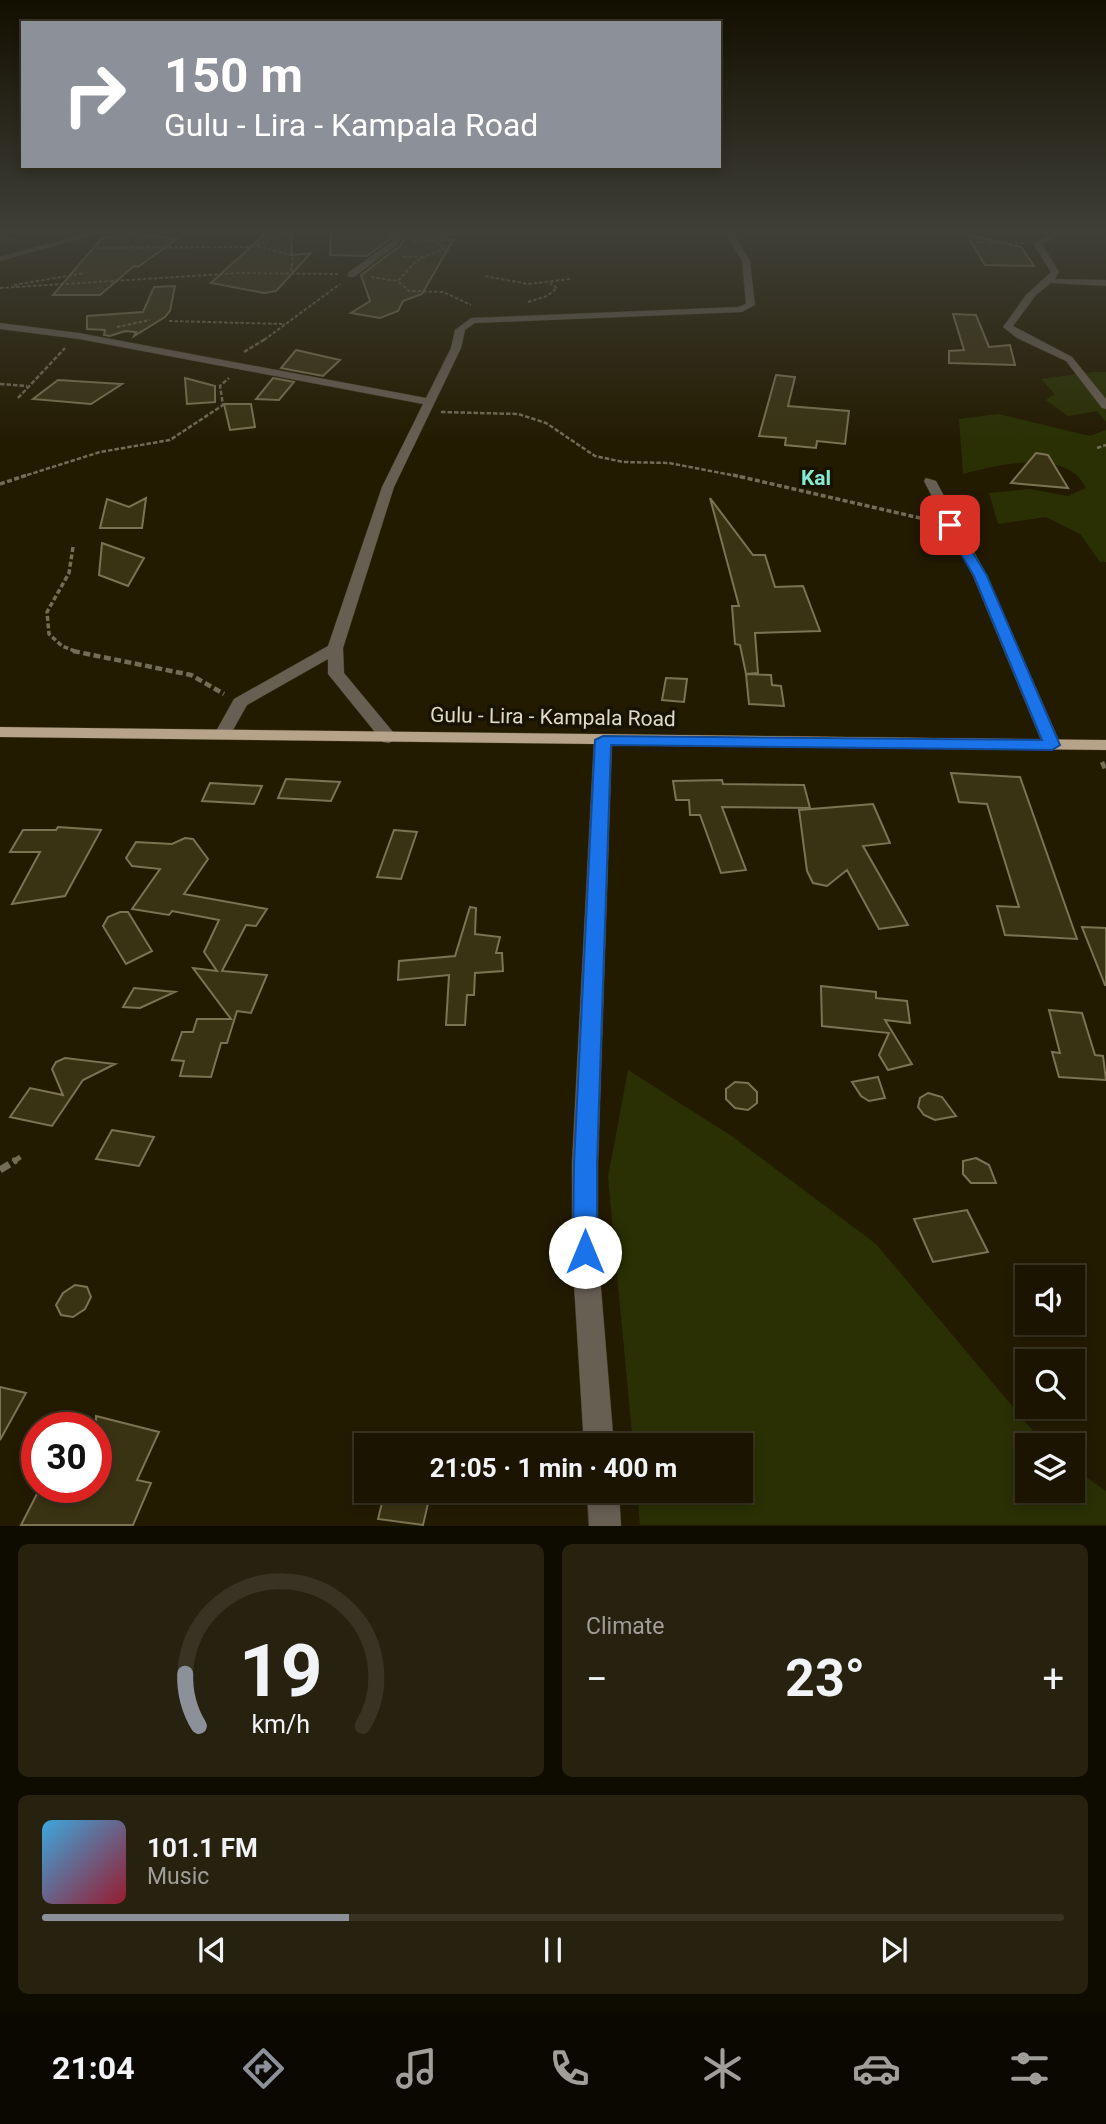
<!DOCTYPE html>
<meta charset="utf-8">
<style>
:root{--surface:#1a1400;--page:#27210f;--text:#f1f3f6;--muted:#9f9e99;--line:#383322;--accent:#8c9099}
body{margin:0;font-family:Roboto,sans-serif;background:var(--page);color:var(--text);height:100vh;display:flex;flex-direction:column;font-size:26px;white-space:nowrap}
*{box-sizing:border-box;margin:0}
p{font-size:23px;color:var(--muted)}
.icon{flex:none;width:38px;height:38px;fill:none;stroke:currentColor;stroke-width:2;stroke-linecap:round;stroke-linejoin:round}
.map{position:relative;height:1526px;overflow:hidden}
.panel{display:flex;flex-direction:column;gap:18px;padding:18px;background:#0e0b00;flex:1}
.panel>*{flex:none}
.guide{position:absolute;left:21px;top:21px;width:700px;height:147px;border-radius:0px;box-shadow:0 4px 10px #0003,0 0 0 2px var(--line);background:#8c9099;color:#fff;overflow:hidden}
.fabs{position:absolute;left:1015px;top:1265px;display:grid;gap:14px}
.fabs a{display:grid;place-items:center;width:70px;height:70px;border-radius:0px;background:var(--surface);box-shadow:0 4px 10px #0003,0 0 0 2px var(--line);font-size:35px}
.speed{position:absolute;left:21px;top:1412px;display:flex;gap:14px;font-size:35px;font-weight:700;text-align:center}
.speed>*{display:grid;place-content:center;width:91px;height:91px;border-radius:50%;background:var(--surface);box-shadow:0 4px 10px #0003,0 0 0 2px var(--line);line-height:1}
.speed .limit{border:10px solid #d22;background:#fff;color:#111}
.pin{position:absolute;display:grid;place-items:center;width:60px;height:60px;color:#fff;margin:-30px;border-radius:14px;box-shadow:0 4px 10px #0006}
.me{position:absolute;width:77px;margin:-38px;rotate:0deg;stroke-linejoin:round;filter:drop-shadow(0 0 5px #0008)}
.turn{display:flex;align-items:center;gap:24px;height:147px;padding:0 28px;font-size:32px}
.turn .icon{width:91px;height:91px;stroke-width:2.5}
.turn b{display:block;font-size:49px;line-height:60px}
.big{font-size:52px;font-weight:700;line-height:1.1}
.panel .card{flex:1;display:flex;flex-direction:column;justify-content:center;gap:10px;min-width:0;padding:0 24px;border-radius:10px;background:var(--page)}
.panel .dial{align-items:center;gap:0}
.dial svg{height:182px;overflow:visible;fill:none;stroke:var(--line);stroke-width:7;stroke-linecap:round;text-anchor:middle}
.dial text{fill:var(--text);stroke:none}
.song{display:flex;align-items:center;gap:21px}
.cover{width:84px;height:84px;border-radius:10px;background:linear-gradient(135deg,hsl(200 70% 55%),hsl(350 70% 35%))}
.played{height:7px;border-radius:4px;background:linear-gradient(90deg,var(--accent) 30%,var(--line) 30%)}
.keys{display:flex;justify-content:space-around;direction:ltr}
.heat{display:flex;justify-content:space-between;align-items:center;font-size:38px;direction:ltr}
.panel .tiles{flex:1;display:grid;gap:18px;grid-template-columns:1fr 1fr}
.card:last-child{grid-column:span 2}
.trip{position:absolute;left:354px;top:1433px;width:399px;height:70px;border-radius:0px;background:var(--surface);box-shadow:0 4px 10px #0003,0 0 0 2px var(--line);font-weight:700;line-height:70px;text-align:center}
.menu{display:flex;height:112px;justify-content:space-around;align-items:center;background:#0a0800;color:var(--muted)}
.menu .icon{width:49px;height:49px}
.menu .selected{color:var(--accent)}
.menu b{font-size:32px;color:var(--text)}
.map>svg:first-child{display:block}
.green{fill:#2a3003}
.building{fill:#3a3313;stroke:#7b7352;stroke-width:2}
.lines{fill:none;stroke-linecap:round;stroke-linejoin:round}
.minor-casing{stroke:#3d361c;stroke-width:1}
.primary-casing{stroke:#3d361c;stroke-width:1}
.path-far5{stroke:#736d56;stroke-width:2;stroke-dasharray:3.5 2;stroke-linecap:butt}
.path-far4{stroke:#736d56;stroke-width:2.5;stroke-dasharray:4.5 2;stroke-linecap:butt}
.path-far3{stroke:#736d56;stroke-width:3.5;stroke-dasharray:5 2.5;stroke-linecap:butt}
.path-far2{stroke:#736d56;stroke-width:4.5;stroke-dasharray:7 3.5;stroke-linecap:butt}
.path-far1{stroke:#736d56;stroke-width:5;stroke-dasharray:9 4.5;stroke-linecap:butt}
.path{stroke:#736d56;stroke-width:7;stroke-dasharray:11 5;stroke-linecap:butt}
.minor{fill:#685f53;fill-rule:evenodd}
.primary{fill:#b6a389;fill-rule:evenodd}
.route{fill:#1a73e8;stroke:#114b97;stroke-width:2}
.labels{text-anchor:middle;dominant-baseline:central;stroke-width:7;stroke-linejoin:round;paint-order:stroke}
.far-quarter-label{font-size:21px;font-weight:bold;fill:#85ead4;stroke:#181200}
.street-label{font-size:21px;fill:#dfdbc9;stroke:#181200}
</style>
<div class="map">
<svg width="1106" height="1526" viewBox="0 0 1106 1526">
<rect width="100%" height="100%" fill="#231b00"/>
<path class="green" d="M 1093,372 L 1106,372 L 1106,422 L 1097,411 L 1068,416 L 1046,400 L 1055,394 L 1041,379 Z
M 998,414 L 1090,436 L 1106,430 L 1106,562 L 1100,562 L 1080,534 L 1046,517 L 998,524 L 989,493 L 1030,489 L 1068,496 L 1086,488 C 1067,447 997,465 963,474 L 959,419 Z
M 628,1070 L 733,1137 L 876,1244 L 1045,1445 L 1027,1446 L 1027,1491 L 1073,1491 L 1073,1468 L 1106,1491 L 1106,1525 L 640,1525 L 637,1491 L 740,1491 L 740,1446 L 633,1445 L 608,1177 Z"/>
<path class="building" d="M 123,232 L 177,239 L 138,267 L 134,266 L 100,295 L 53,295 L 101,239 Z
M 331,232 L 394,232 L 390,239 L 367,256 L 330,255 Z
M 408,232 L 447,232 L 440,240 L 453,240 L 422,294 L 403,301 L 398,311 L 380,318 L 351,313 L 370,301 L 361,275 L 400,246 Z
M 266,233 L 291,234 L 292,255 L 311,253 L 276,291 L 264,293 L 211,283 Z
M 967,235 L 1021,247 L 1034,266 L 985,265 Z
M 175,286 L 170,311 L 165,317 L 134,336 L 136,332 L 125,331 L 110,336 L 104,335 L 105,330 L 87,329 L 87,316 L 143,312 L 154,287 Z
M 953,314 L 976,315 L 989,347 L 1010,345 L 1015,365 L 949,363 L 949,351 L 964,350 Z
M 296,350 L 340,360 L 323,376 L 281,368 Z
M 776,375 L 795,377 L 788,406 L 849,411 L 845,444 L 817,441 L 816,448 L 785,445 L 786,438 L 759,436 Z
M 185,378 L 215,386 L 215,402 L 187,404 Z
M 273,378 L 294,382 L 279,400 L 256,399 Z
M 58,380 L 122,384 L 91,404 L 33,399 Z
M 224,404 L 251,404 L 255,427 L 230,430 Z
M 1036,453 L 1048,455 L 1068,488 L 1011,483 Z
M 146,498 L 142,528 L 100,528 L 107,499 L 129,507 Z
M 710,498 L 753,555 L 765,555 L 775,587 L 803,586 L 820,631 L 755,633 L 758,673 L 746,674 L 740,645 L 735,644 L 732,606 L 739,606 Z
M 102,543 L 144,558 L 128,586 L 99,575 Z
M 746,674 L 771,675 L 772,685 L 781,686 L 784,706 L 749,704 Z
M 666,678 L 687,679 L 684,702 L 662,700 Z
M 951,773 L 1020,777 L 1077,939 L 1005,935 L 997,906 L 1019,907 L 987,804 L 959,802 Z
M 286,779 L 340,782 L 331,801 L 278,798 Z
M 722,780 L 723,784 L 804,785 L 810,808 L 722,807 L 746,870 L 721,873 L 700,815 L 690,815 L 689,800 L 676,800 L 673,781 Z
M 210,783 L 262,786 L 254,804 L 202,801 Z
M 873,804 L 890,843 L 863,846 L 908,925 L 879,929 L 847,870 L 827,886 L 813,883 L 807,871 L 799,810 Z
M 58,827 L 101,830 L 65,896 L 12,904 L 40,852 L 10,852 L 23,830 L 56,830 Z
M 394,830 L 417,832 L 401,879 L 377,877 Z
M 185,838 L 193,839 L 208,859 L 184,894 L 267,909 L 256,926 L 246,925 L 222,971 L 267,975 L 251,1013 L 237,1011 L 227,1043 L 221,1043 L 211,1077 L 180,1076 L 184,1061 L 172,1060 L 182,1032 L 193,1032 L 197,1019 L 231,1019 L 193,968 L 217,971 L 204,952 L 219,920 L 172,911 L 169,915 L 132,909 L 160,869 L 132,866 L 126,858 L 136,842 L 172,844 Z
M 470,907 L 476,908 L 475,934 L 500,937 L 496,953 L 502,953 L 503,971 L 475,973 L 474,995 L 467,995 L 465,1025 L 446,1025 L 449,975 L 398,980 L 399,961 L 455,956 Z
M 120,912 L 128,912 L 152,951 L 126,964 L 103,926 L 108,917 Z
M 1082,927 L 1106,928 L 1106,985 L 1105,985 Z
M 821,986 L 876,992 L 876,998 L 907,1001 L 910,1023 L 885,1020 L 912,1064 L 888,1070 L 879,1055 L 889,1033 L 822,1026 Z
M 134,988 L 175,992 L 140,1008 L 123,1007 Z
M 1049,1010 L 1082,1013 L 1095,1055 L 1103,1056 L 1106,1080 L 1059,1077 L 1052,1052 L 1060,1053 Z
M 65,1058 L 115,1064 L 83,1080 L 52,1126 L 10,1117 L 30,1088 L 63,1095 L 52,1069 L 56,1062 Z
M 878,1077 L 885,1098 L 869,1101 L 861,1096 L 852,1082 Z
M 735,1082 L 748,1083 L 757,1092 L 757,1103 L 748,1110 L 735,1108 L 726,1099 L 726,1089 Z
M 928,1093 L 942,1097 L 956,1116 L 935,1120 L 924,1115 L 918,1107 L 920,1098 Z
M 112,1130 L 154,1137 L 139,1166 L 96,1159 Z
M 976,1158 L 989,1165 L 996,1183 L 971,1183 L 963,1174 L 963,1161 Z
M 967,1210 L 988,1252 L 933,1262 L 914,1219 Z
M 75,1285 L 87,1287 L 91,1297 L 85,1309 L 73,1317 L 61,1315 L 56,1305 L 63,1293 Z
M 0,1387 L 26,1393 L 0,1440 Z
M 96,1416 L 159,1432 L 137,1480 L 151,1483 L 133,1525 L 21,1525 L 40,1488 L 96,1488 Z
M 385,1491 L 431,1491 L 423,1525 L 378,1519 Z"/>
<g class="lines">
<g class="minor-casing">
<path id="minor" d="M 92,232 L 104,232 L 0,261 L 0,257 Z
M 397,232 L 405,232 L 398,244 L 354,277 L 348,277 L 348,273 L 392,241 Z
M 725,232 L 733,232 L 750,261 L 755,305 L 742,312 L 475,323 L 465,330 L 461,348 L 394,487 L 343,648 L 344,673 L 398,738 L 389,743 L 383,742 L 328,674 L 328,659 L 247,705 L 229,737 L 217,737 L 215,733 L 234,699 L 328,646 L 382,487 L 423,404 L 79,339 L 0,329 L 0,323 L 79,333 L 426,398 L 451,348 L 455,330 L 471,318 L 738,307 L 746,304 L 742,261 Z
M 1049,232 L 1057,232 L 1058,237 L 1042,244 L 1059,272 L 1055,279 L 1106,280 L 1106,286 L 1051,283 L 1036,295 L 1013,326 L 1072,357 L 1106,399 L 1106,409 L 1102,408 L 1066,361 L 1017,338 L 1003,327 L 1026,295 L 1051,272 L 1033,243 L 1050,236 Z
M 926,478 L 936,481 L 987,576 L 1061,745 L 1058,749 L 1052,750 L 1043,745 L 973,576 L 924,481 Z
M 603,735 L 612,740 L 598,1163 L 598,1252 L 614,1446 L 584,1446 L 572,1252 L 572,1163 L 594,740 Z
M 587,1491 L 619,1491 L 621,1526 L 589,1526 Z"/>
</g>
<g class="primary-casing">
<path id="primary" d="M 0,727 L 1106,740 L 1106,750 L 0,737 Z"/>
</g>
<path class="path-far5" d="M 1068,235 L 1106,234
M 0,238 L 17,239
M 413,241 L 434,241 L 458,232
M 434,241 L 444,248 L 416,261 L 398,281 L 409,291 L 443,292 L 471,305
M 976,242 L 1024,243
M 257,246 L 293,256 L 291,273
M 97,248 L 246,247 L 264,243 L 281,232
M 403,257 L 425,257
M 485,276 L 528,284 L 570,279
M 371,277 L 398,281
M 14,285 L 85,273
M 0,288 L 240,273 L 338,274
M 528,302 L 547,296 L 557,288 L 550,283
M 169,321 L 285,324
M 117,327 L 150,320
M 264,340 L 340,284"/>
<path class="path-far4" d="M 244,352 L 267,338
M 0,384 L 27,386
M 18,398 L 65,348
M 441,412 L 518,414 L 546,423 L 595,456 L 623,462 L 669,463 L 742,477
M 1097,448 L 1106,445
M 21,477 L 100,452 L 170,440 L 223,405 L 220,386 L 229,378"/>
<path class="path-far3" d="M 733,475 L 933,521
M 0,484 L 27,475
M 73,547 L 69,573 L 47,612 L 49,634 L 62,646 L 77,652"/>
<path class="path-far2" d="M 73,651 L 191,675 L 224,694
M 1102,762 L 1106,771"/>
<path class="path-far1" d="M 13,1162 L 23,1155"/>
<path class="path" d="M 0,1170 L 16,1160"/>
<use href="#minor" class="minor"/>
<use href="#primary" class="primary"/>
</g>
<linearGradient id="sky" x2="0" y2="1"><stop stop-color="#130f00"/><stop offset="0.52" stop-color="#3f3f37"/><stop offset="1" stop-color="#3f3f37" stop-opacity="0"/></linearGradient>
<rect width="1106" height="445" fill="url(#sky)"/>
<path class="route" d="M 946,522 L 954,522 L 987,576 L 1060,745 L 1052,750 L 611,745 L 597,1163 L 597,1252 L 593,1261 L 585,1264 L 576,1261 L 573,1252 L 574,1163 L 595,740 L 603,736 L 1042,740 L 974,576 L 944,525 Z"/>
<g class="labels">
<g class="far-quarter-label">
<text x="816" y="478">Kal</text>
</g>
<g class="street-label">
<text transform="translate(553 717) rotate(1)">Gulu - Lira - Kampala Road</text>
</g>
</g>
</svg>
<div class="fabs">
<a><svg class="icon" aria-label="sound" viewBox="0 0 24 24"><path d="M4 9h4l5-4v14l-5-4H4zM17 9q2 3 0 6"/></svg></a>
<a><svg class="icon" aria-label="search" viewBox="0 0 24 24"><circle cx="10" cy="10" r="6"/><path d="M15 15l6 6"/></svg></a>
<a><svg class="icon" aria-label="layers" viewBox="0 0 24 24"><path d="M12 4l9 5-9 5-9-5zM3 14l9 5 9-5"/></svg></a>
</div>
<div class="speed"><div class="limit">30</div></div>
<div class="pin" style="left:950px;top:525px;background:#d93025"><svg class="icon" aria-label="arrive" viewBox="0 0 24 24"><path d="M6 21V4h12l-3 4 3 4H6"/></svg></div>
<svg class="me" style="left:585px;top:1252px" viewBox="-20 -20 40 40"><circle r="19" fill="#fff"/><path d="M0-13L10 11 0 6-10 11z" fill="#1a73e8"/></svg>
<div class="trip">21:05 · 1 min · 400 m</div>
<div class="guide">
<div class="turn"><svg class="icon" aria-label="right" viewBox="0 0 24 24"><path d="M7 20v-9h11M14 6l5 5-5 5"/></svg><div><b>150 m</b>Gulu - Lira - Kampala Road</div></div>
</div>
</div>
<section class="panel">
<div class="tiles">
<div class="card dial"><svg viewBox="0 0 100 80">
<path d="M14 69A42 42 0 1 1 86 69"/>
<path d="M14 69A42 42 0 0 1 8 46" stroke="#8c9099"/>
<text x="50" y="56" font-size="32" font-weight="700">19</text>
<text x="50" y="72" font-size="11">km/h</text>
</svg></div>
<div class="card"><p>Climate</p>
<div class="heat"><a>−</a><b class="big">23°</b><a>+</a></div>
</div>
<div class="card">
<div class="song"><i class="cover"></i><div><b>101.1 FM</b><p>Music</p></div></div>
<div class="played"></div>
<div class="keys"><svg class="icon" aria-label="previous" viewBox="0 0 24 24"><path d="M18 5L8 12l10 7zM5 5v14"/></svg><svg class="icon" aria-label="pause" viewBox="0 0 24 24"><path d="M8 5v14M16 5v14"/></svg><svg class="icon" aria-label="next" viewBox="0 0 24 24"><path d="M6 5l10 7-10 7zM19 5v14"/></svg></div>
</div>
</div>
</section>
<nav class="menu">
<b>21:04</b>
<svg class="icon selected" aria-label="directions" viewBox="0 0 24 24"><path d="M12 3l9 9-9 9-9-9zM9 14v-3h6M13 9l2 2-2 2"/></svg>
<svg class="icon" aria-label="music" viewBox="0 0 24 24"><path d="M9 18V5l10-2v13"/><circle cx="6" cy="18" r="3"/><circle cx="16" cy="16" r="3"/></svg>
<svg class="icon" aria-label="phone" viewBox="0 0 24 24"><path d="M5 4h4l2 5-3 2q2 4 5 5l2-3 5 2v4C11 20 4 13 5 4z"/></svg>
<svg class="icon" aria-label="climate" viewBox="0 0 24 24"><path d="M12 3v18M4 7l16 10M4 17L20 7"/></svg>
<svg class="icon" aria-label="car" viewBox="0 0 24 24"><path d="M5 17H2v-5l4-1 3-4h7l3 4 3 1v5h-3M9 17h6M6 11h13"/><circle cx="7" cy="17" r="2"/><circle cx="17" cy="17" r="2"/></svg>
<svg class="icon" aria-label="filters" viewBox="0 0 24 24"><path d="M4 7h16M4 17h16"/><circle cx="9" cy="7" r="2"/><circle cx="15" cy="17" r="2"/></svg>
</nav>
